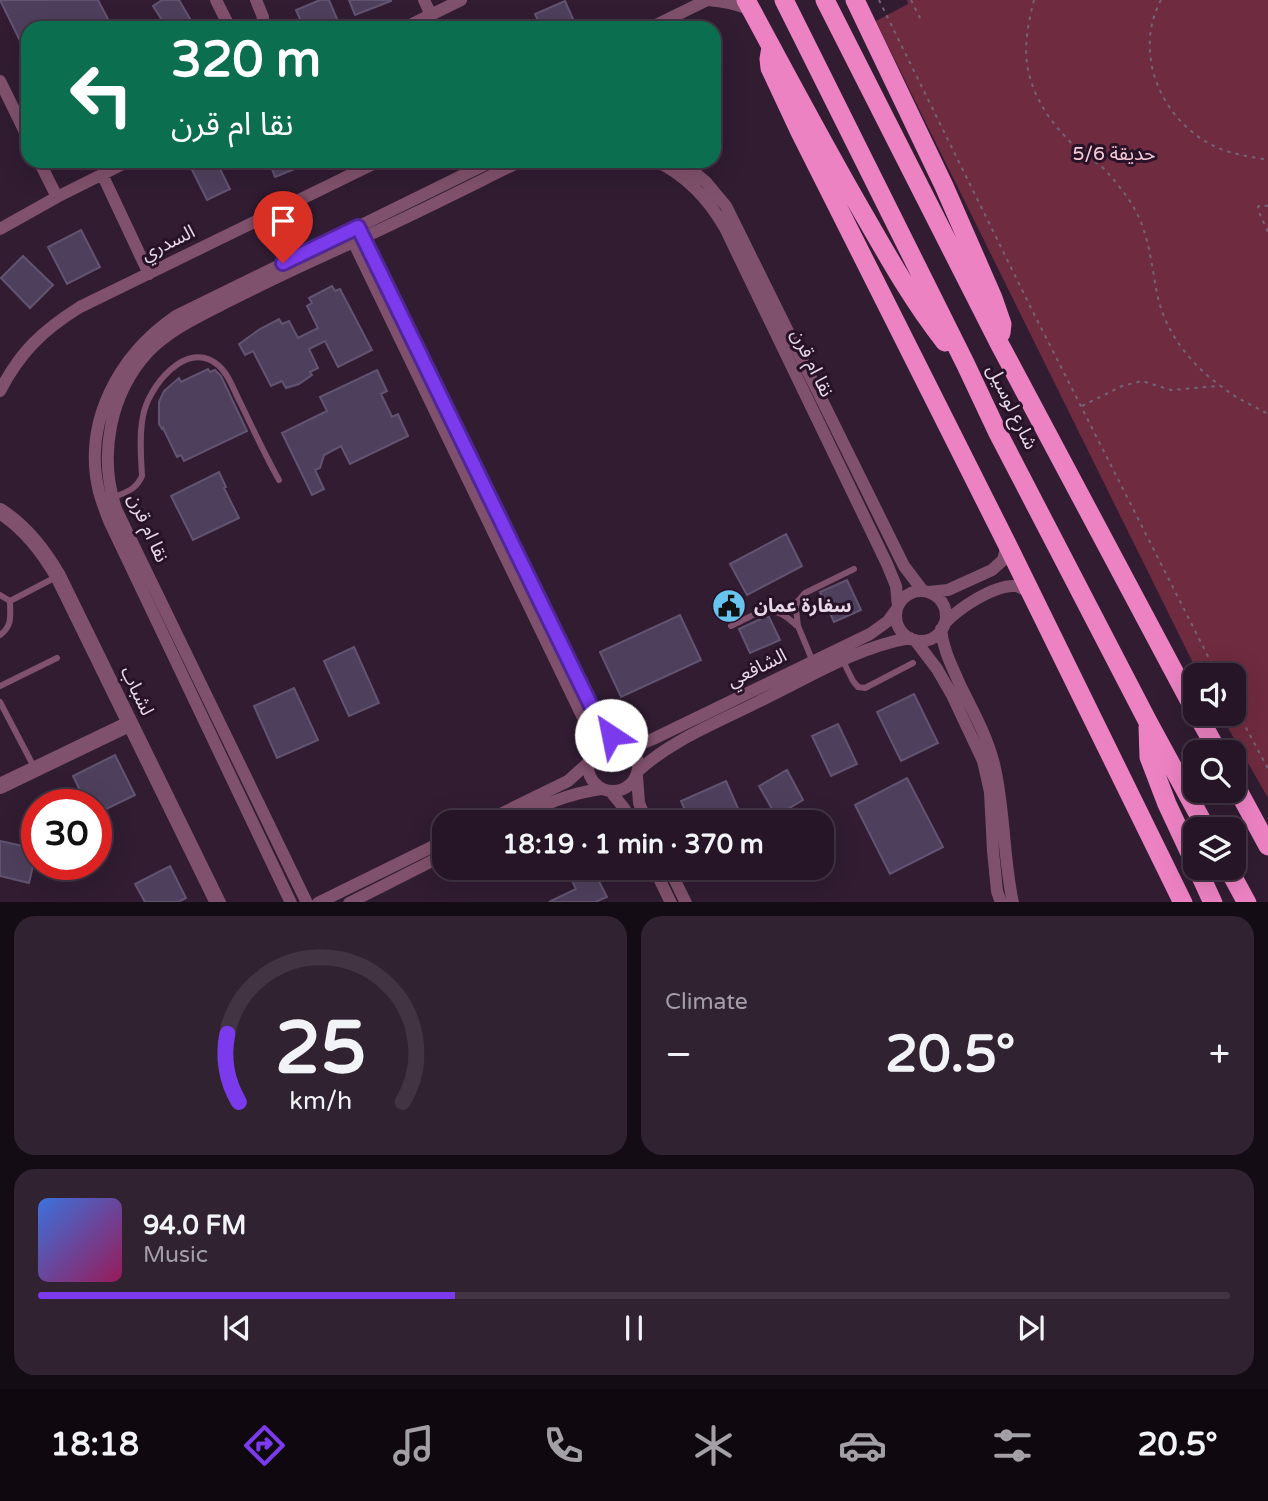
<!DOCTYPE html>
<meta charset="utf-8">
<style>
:root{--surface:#251526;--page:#312232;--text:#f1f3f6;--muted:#a39fa7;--line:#423443;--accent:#7c3aed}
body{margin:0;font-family:"Varela Round","Noto Sans Arabic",sans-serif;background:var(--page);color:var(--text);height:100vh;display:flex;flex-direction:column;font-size:26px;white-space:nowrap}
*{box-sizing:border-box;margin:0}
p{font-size:23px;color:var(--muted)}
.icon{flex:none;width:38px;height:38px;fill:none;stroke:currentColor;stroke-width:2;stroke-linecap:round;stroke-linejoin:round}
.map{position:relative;height:902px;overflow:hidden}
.drawer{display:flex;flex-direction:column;gap:14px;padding:14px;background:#140c15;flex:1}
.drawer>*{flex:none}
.guide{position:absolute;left:21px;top:21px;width:700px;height:147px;border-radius:21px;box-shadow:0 7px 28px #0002,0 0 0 2px var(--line);background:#0b6e4f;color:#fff;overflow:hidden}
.tools{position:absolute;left:1183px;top:663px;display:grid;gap:14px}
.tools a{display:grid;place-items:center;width:63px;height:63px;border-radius:14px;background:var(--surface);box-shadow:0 7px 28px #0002,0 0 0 2px var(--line);font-size:35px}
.speed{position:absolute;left:21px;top:789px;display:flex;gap:14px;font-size:35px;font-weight:700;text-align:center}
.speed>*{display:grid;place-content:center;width:91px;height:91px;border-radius:50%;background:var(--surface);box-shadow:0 7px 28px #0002,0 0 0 2px var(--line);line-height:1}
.speed .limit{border:10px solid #d22;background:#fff;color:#111}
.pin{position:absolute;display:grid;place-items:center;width:60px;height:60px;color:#fff;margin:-72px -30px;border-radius:50% 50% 50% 0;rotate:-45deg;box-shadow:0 0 7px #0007}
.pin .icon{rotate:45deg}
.me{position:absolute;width:77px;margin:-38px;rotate:326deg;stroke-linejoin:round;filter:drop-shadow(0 0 5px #0008)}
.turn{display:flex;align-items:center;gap:24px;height:147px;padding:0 35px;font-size:32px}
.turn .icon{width:91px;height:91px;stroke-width:2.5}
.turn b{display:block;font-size:49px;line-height:60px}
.big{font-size:52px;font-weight:800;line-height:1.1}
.drawer .card{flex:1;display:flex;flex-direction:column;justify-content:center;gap:10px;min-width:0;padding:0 24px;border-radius:21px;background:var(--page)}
.drawer .dial{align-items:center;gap:0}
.dial svg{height:182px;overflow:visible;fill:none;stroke:var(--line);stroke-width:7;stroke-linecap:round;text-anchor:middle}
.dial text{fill:var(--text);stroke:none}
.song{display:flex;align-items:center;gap:21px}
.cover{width:84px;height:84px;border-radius:10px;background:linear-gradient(135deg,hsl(220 70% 55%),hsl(330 70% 35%))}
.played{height:7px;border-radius:4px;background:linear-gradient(90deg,var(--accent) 35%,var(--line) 35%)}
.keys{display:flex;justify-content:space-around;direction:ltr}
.heat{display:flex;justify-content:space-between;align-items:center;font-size:38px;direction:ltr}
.drawer .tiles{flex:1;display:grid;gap:14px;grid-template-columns:1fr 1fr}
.card:last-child{grid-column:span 2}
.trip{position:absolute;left:432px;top:810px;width:402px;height:70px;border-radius:21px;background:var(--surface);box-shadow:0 7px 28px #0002,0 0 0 2px var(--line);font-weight:800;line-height:70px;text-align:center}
.menu{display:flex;height:112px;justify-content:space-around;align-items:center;background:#0f080f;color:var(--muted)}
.menu .icon{width:49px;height:49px}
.menu .active{color:var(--accent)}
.menu b{font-size:32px;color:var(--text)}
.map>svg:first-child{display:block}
.green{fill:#6f2b40}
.building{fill:#4e405d;stroke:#625471;stroke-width:2}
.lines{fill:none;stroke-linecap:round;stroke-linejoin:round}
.path{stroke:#756276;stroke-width:2;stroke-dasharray:3.5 5;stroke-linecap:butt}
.service{stroke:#80516c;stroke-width:6}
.minor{stroke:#80516c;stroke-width:12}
.tertiary{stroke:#80516c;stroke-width:16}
.trunk{stroke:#ed82c3;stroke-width:19}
.route-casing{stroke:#51269a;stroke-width:18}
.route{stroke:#7c3aed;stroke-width:12}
.labels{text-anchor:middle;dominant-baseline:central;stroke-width:6;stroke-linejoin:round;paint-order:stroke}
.park-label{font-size:19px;fill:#f9cbd6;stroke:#271228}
.street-label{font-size:19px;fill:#e7d9e8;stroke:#271228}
.poi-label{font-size:19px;font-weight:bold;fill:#e7d9e8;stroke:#271228;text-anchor:start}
</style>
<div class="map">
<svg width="1268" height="903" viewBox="0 0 1268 903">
<rect width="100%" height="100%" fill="#311c32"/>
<path class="green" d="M 907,0 L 1268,0 L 1268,798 L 1220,714 L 1234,714 L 1234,676 L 1199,675 L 883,36 L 876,21 L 908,4 Z"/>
<path class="building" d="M 0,0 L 98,0 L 108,19 L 90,28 L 28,28 L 28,57 Z
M 162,0 L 179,0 L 193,24 L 186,28 L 167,28 L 153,6 Z
M 320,0 L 329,0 L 341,28 L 304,28 L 296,10 Z
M 349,0 L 391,0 L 391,1 L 355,15 Z
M 565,1 L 577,28 L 541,28 L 535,14 Z
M 204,161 L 216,161 L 230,189 L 207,200 L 191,168 Z
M 269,161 L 292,161 L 295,169 L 275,177 Z
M 81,230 L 100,267 L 67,284 L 48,247 Z
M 23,256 L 53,285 L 30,308 L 1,278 Z
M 332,286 L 335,291 L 340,289 L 372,350 L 338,367 L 325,341 L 309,349 L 318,368 L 310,372 L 312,375 L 299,384 L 286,388 L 282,381 L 271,386 L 253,351 L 245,355 L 239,344 L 260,329 L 279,319 L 282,324 L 289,321 L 298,338 L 318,328 L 307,306 L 312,303 L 309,298 Z
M 208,369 L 210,372 L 215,370 L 221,376 L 247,431 L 184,461 L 181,455 L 177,457 L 163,428 L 162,429 L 159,424 L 159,402 L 164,391 L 179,378 L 181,382 Z
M 377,370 L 387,391 L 381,394 L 392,417 L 398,414 L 408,436 L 350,464 L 341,446 L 324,455 L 320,468 L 315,470 L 324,489 L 312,495 L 282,433 L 327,411 L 320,397 Z
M 219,472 L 226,487 L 224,488 L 239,518 L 193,540 L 171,496 Z
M 786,534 L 802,566 L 747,595 L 730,564 Z
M 847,580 L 861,610 L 834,622 L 820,592 Z
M 680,615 L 701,660 L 621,697 L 600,652 Z
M 765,617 L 769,617 L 780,640 L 750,653 L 739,629 Z
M 354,647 L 379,703 L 349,716 L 324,661 Z
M 294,688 L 318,740 L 277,758 L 254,706 Z
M 914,694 L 938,743 L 901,761 L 877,712 Z
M 838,724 L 857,764 L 831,776 L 812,736 Z
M 115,755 L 135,795 L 96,814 L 96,805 L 87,805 L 73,776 Z
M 787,770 L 803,800 L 776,816 L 759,786 Z
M 907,778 L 943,847 L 890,874 L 855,805 Z
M 726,781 L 744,822 L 690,822 L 681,801 Z
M 0,841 L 37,849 L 29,883 L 0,876 Z
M 170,866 L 186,898 L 178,902 L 145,902 L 135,884 Z
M 566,868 L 592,868 L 607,897 L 595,902 L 549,902 L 576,889 Z"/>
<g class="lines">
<path class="path" d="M 879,0 L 1030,306 L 1218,676
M 911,0 L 920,18
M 1034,0 C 1029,20 1024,43 1027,63 C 1031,96 1053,127 1078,149 C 1086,156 1095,161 1103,168 C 1114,179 1125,193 1133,206 C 1149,233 1151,263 1157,293 C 1165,334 1193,367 1226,390 C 1239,400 1254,406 1268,414
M 1161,0 C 1133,52 1160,117 1210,144 C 1228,154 1248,156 1268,160
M 1268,206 L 1260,205 L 1258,207 C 1260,218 1265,223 1268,233
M 1082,406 L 1122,386 L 1142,381 L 1171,390 L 1219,386
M 1234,705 L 1268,769"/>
<path class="service" d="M 112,498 C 126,492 136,490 142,476 C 141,457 139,435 143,416 C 148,387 187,338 218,365 C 229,374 234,391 240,402 C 253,429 265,455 279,480
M 0,595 L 10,601
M 10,601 L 58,576
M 731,626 C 759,613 770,600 796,625
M 0,635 C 13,626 10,615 10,601
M 843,661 L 853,681 L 858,687 L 865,688 L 913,663
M 813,662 L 798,626 L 796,609 L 797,602 L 805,593 L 854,569
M 0,686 L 57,658
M 0,702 L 34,767"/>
<path class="minor" d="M 216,0 L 230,28
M 256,0 L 263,17 L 261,28
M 424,0 L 431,15
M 707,0 C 722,1 736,3 750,10
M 404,28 L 461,0
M 650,28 L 707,0
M 0,81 L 28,138
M 39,161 L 57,197
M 656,161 C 687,176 708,198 725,228 L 887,564 L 896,586 L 898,606
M 681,161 L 706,182 L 726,206 L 904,566 L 923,591
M 102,174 L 149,274
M 0,229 L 57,197 L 129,161
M 360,231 L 596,716 L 603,727 L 619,742
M 350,235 L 584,720 L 590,742 L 589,759
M 0,391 C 20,352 43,330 80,307 L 379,161
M896 616a25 25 0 1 1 50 0a25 25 0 1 1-50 0Z
M 929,592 L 948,590 L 992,570 L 1003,560 L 1007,544
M 944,624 C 958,609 994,584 1016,586 C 1022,587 1026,591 1031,594
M 941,629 C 943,650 952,666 960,685 C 973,711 987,736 994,764 C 1005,809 1003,857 1013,903
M 915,640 L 937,669 L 952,695 L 983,761 L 990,792 L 993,851 L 997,891 L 1001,903
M588 766a25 25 0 1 1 50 0a25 25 0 1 1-50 0Z
M 626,745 L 638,745 L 653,739 L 870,634 L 888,621 L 896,610
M 638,771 C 673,739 719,722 760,701 C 808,678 857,647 910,638
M 637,776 L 639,803 L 647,822
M 611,792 L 624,808 L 632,822
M 484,822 L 568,781 L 588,763
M 510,822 C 542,806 565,794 601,789
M 654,868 L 671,903
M 669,868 L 686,903
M 291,903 L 110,523 C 106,513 102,503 99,492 C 82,422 119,355 176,316 L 492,161
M 307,903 L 116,509 C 98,455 110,393 149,351 C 171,329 198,317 225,303 C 266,282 307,263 349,244 C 407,218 464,189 521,161
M 318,903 L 444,841
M 349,903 L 444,855"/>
<path class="tertiary" d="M 0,511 C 25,527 43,550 58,576 L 218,903
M 0,786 L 129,724"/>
<path class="trunk" d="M 746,0 C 786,74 825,148 867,220 C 891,262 915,304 945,342
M 784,0 L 965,363 L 997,431 L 1148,722 L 1207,830
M 825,0 L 1000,345 L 1195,711
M 855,0 L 944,186 L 993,298 L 1002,324 L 1001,333
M 771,47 L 769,59 L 770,68 L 800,132 L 1007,544 L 1183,903
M 1197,714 L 1218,752
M 1148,727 L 1149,757 L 1167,804 L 1195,864
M 1234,783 L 1268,846
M 1197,868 L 1213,903
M 1228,868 L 1247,903"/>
</g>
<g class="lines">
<g class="route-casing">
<path id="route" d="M 283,263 L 358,227 L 596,716 L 611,735"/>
</g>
<use href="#route" class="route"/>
</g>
<defs>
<g id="civic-disc" transform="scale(1.75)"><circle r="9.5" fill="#66c4ef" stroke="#271228"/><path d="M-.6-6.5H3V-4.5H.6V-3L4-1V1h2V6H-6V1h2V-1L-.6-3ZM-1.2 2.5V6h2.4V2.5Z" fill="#111"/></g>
</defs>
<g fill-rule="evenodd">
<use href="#civic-disc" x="729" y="606"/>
</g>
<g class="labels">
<g class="park-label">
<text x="1114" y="154">حديقة 5/6</text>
</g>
<g class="street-label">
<text transform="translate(168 243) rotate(-26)">السدري</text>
<text transform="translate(812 363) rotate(64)">نقا ام قرن</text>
<text transform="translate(1012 407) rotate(64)">شارع لوسيل</text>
<text transform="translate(148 528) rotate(66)">نقا ام قرن</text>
<text transform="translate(757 668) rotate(-26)">الشافعي</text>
<text transform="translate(137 691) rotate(64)">لشباب</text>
</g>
<g class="poi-label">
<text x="754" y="606">سفارة عمان</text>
</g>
</g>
</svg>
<div class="tools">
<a><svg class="icon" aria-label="sound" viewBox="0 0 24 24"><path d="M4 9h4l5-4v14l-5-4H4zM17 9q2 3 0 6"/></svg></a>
<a><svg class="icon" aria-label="search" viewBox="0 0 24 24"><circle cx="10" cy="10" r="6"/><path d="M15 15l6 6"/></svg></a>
<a><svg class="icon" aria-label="layers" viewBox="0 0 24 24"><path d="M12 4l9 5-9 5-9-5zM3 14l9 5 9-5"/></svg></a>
</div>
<div class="speed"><div class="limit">30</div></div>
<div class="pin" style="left:283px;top:263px;background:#d93025"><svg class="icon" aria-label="arrive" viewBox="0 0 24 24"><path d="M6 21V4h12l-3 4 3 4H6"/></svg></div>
<svg class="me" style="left:611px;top:735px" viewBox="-20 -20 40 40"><circle r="19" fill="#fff"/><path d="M0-13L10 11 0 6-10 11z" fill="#7c3aed"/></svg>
<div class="trip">18:19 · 1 min · 370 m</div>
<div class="guide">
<div class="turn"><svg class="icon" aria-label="left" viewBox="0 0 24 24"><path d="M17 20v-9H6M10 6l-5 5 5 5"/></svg><div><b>320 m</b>نقا ام قرن</div></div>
</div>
</div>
<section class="drawer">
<div class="tiles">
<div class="card dial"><svg viewBox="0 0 100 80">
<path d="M14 69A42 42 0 1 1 86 69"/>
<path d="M14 69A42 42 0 0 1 9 39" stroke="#7c3aed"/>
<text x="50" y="56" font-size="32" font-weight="700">25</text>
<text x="50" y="72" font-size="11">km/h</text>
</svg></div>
<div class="card"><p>Climate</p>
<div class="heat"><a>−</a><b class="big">20.5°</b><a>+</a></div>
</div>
<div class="card">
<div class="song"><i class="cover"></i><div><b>94.0 FM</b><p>Music</p></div></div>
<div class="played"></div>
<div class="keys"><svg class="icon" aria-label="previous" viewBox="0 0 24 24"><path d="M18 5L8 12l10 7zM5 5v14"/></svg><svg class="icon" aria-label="pause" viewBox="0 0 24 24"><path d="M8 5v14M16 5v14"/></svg><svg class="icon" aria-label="next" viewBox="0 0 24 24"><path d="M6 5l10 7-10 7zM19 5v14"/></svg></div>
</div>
</div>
</section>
<nav class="menu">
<b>18:18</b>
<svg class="icon active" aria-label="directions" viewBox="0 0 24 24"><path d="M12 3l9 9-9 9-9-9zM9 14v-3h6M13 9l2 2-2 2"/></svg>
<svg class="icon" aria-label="music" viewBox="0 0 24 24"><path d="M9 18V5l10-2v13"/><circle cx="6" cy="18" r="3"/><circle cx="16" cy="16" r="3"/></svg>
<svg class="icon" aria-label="phone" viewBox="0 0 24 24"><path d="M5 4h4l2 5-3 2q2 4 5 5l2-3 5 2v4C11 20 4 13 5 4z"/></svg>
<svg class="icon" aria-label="climate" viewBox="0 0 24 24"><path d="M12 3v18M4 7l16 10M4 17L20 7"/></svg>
<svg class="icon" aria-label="car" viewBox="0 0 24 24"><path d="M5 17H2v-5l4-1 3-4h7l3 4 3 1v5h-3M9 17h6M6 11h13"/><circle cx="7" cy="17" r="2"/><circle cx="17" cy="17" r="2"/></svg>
<svg class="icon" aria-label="filters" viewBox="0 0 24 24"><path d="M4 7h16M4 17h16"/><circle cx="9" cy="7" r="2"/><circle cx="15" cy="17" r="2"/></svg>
<b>20.5°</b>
</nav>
